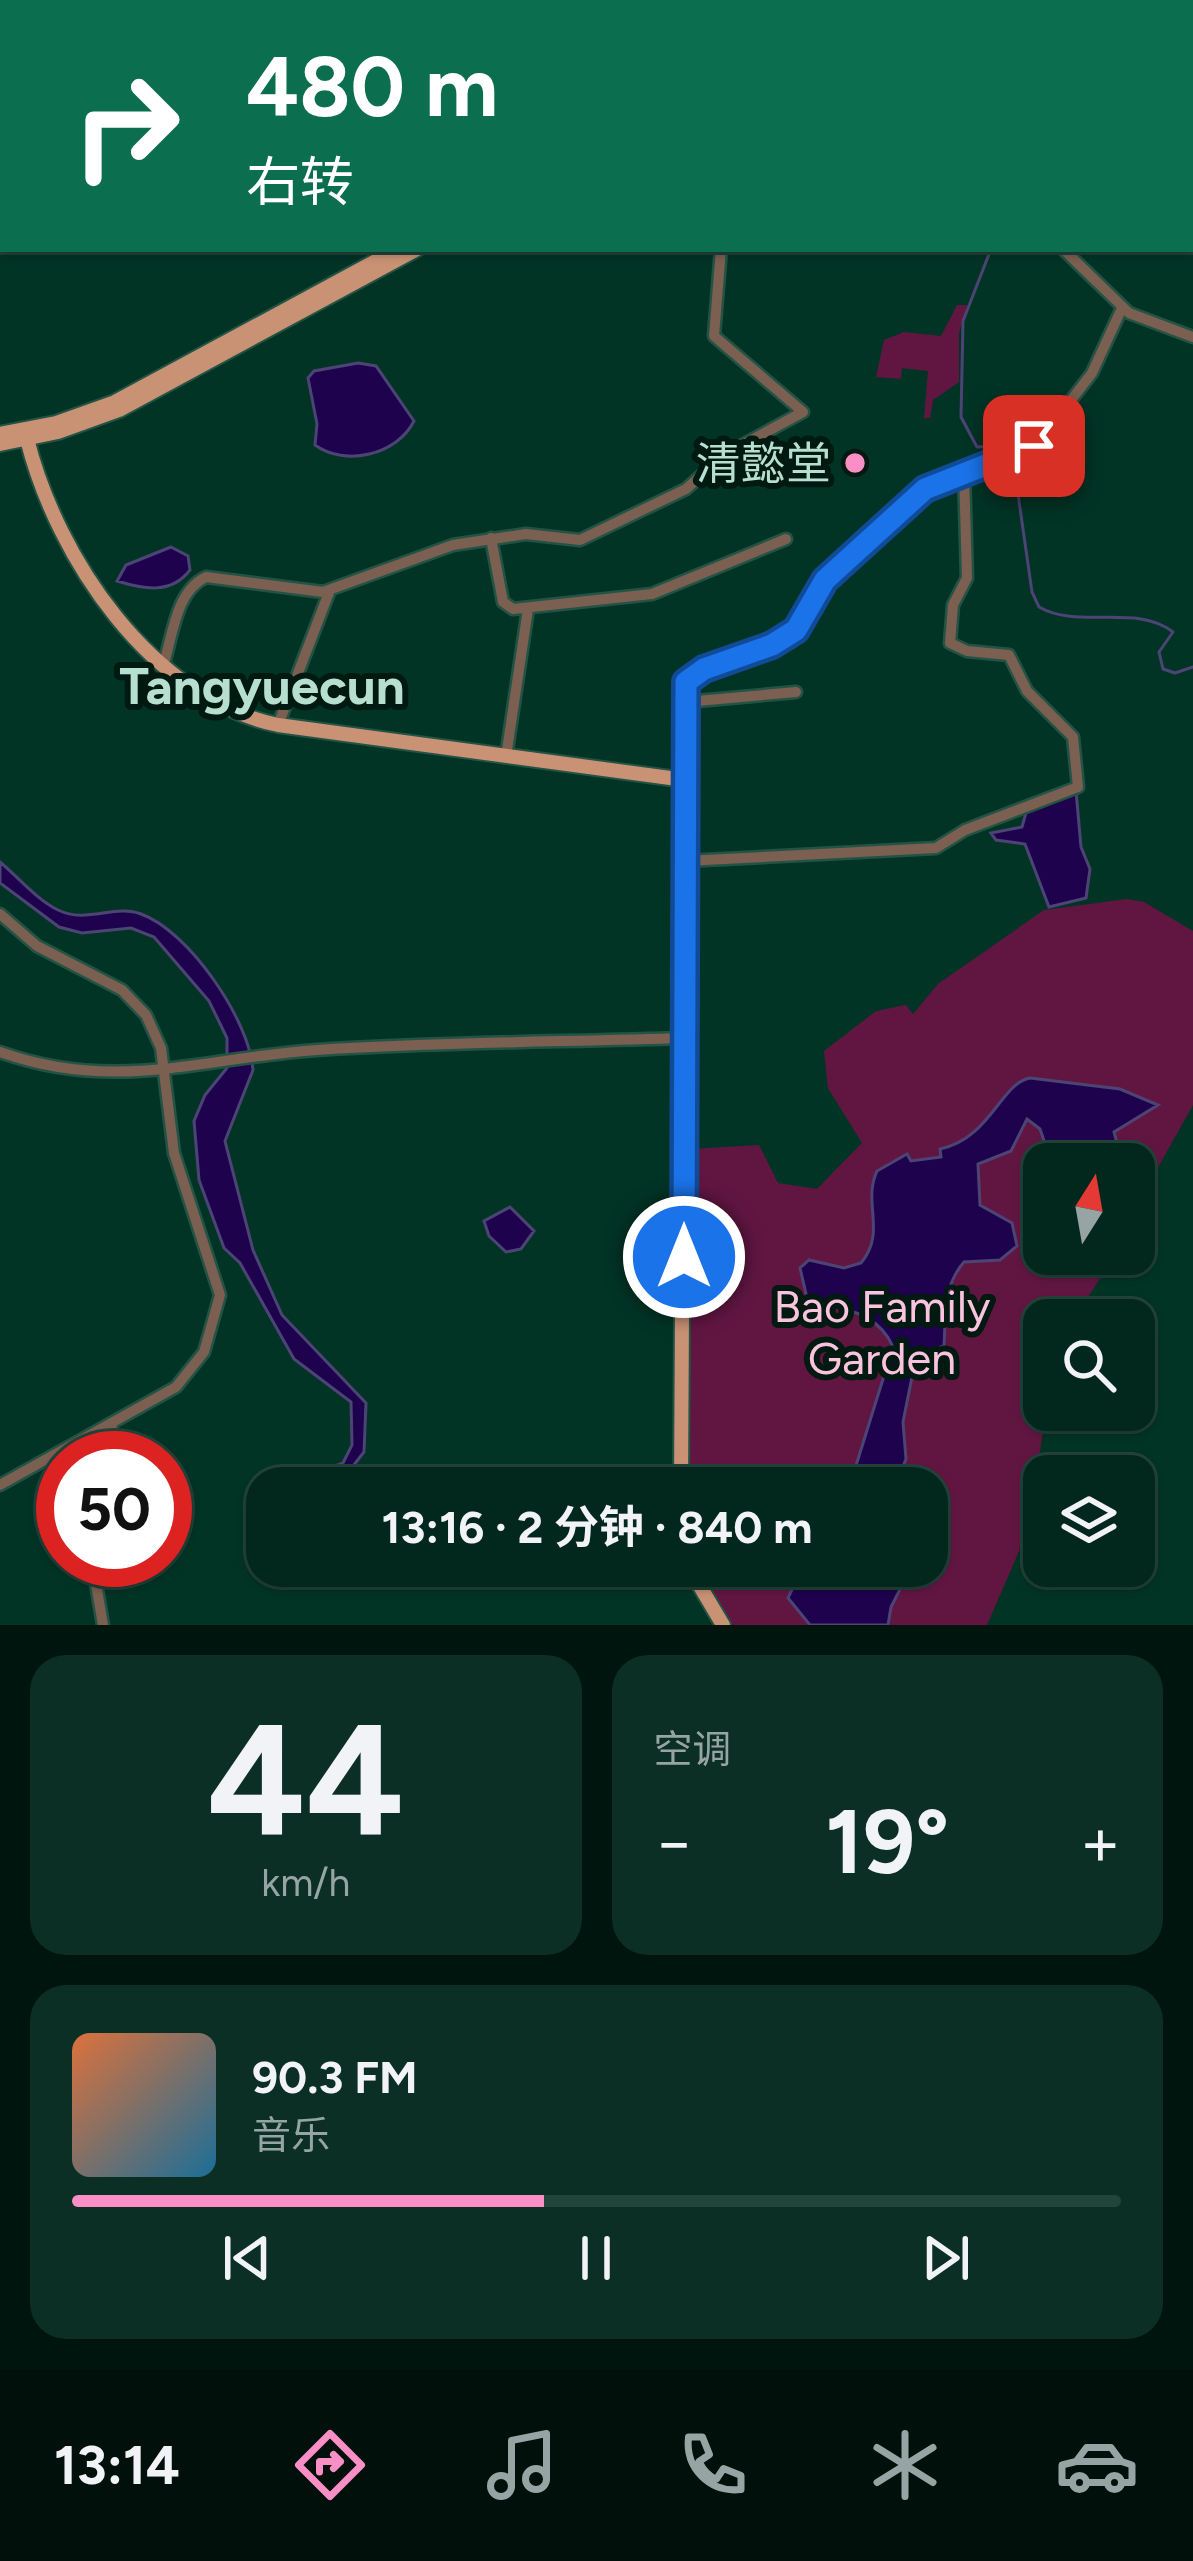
<!DOCTYPE html>
<html lang="zh">
<meta charset="utf-8">
<style>
:root{--surface:#02271c;--page:#0c2f25;--text:#f1f3f6;--muted:#96a5a3;--line:#23443b;--accent:#fa8fc6}
body{margin:0;font-family:Figtree,"Noto Sans SC",sans-serif;background:var(--page);color:var(--text);height:100vh;display:flex;flex-direction:column;font-size:45px;white-space:nowrap}
*{box-sizing:border-box;margin:0}
p{font-size:39px;color:var(--muted)}
.icon{flex:none;width:66px;height:66px;fill:none;stroke:currentColor;stroke-width:2;stroke-linecap:round;stroke-linejoin:round}
.map{position:relative;height:1625px;overflow:hidden}
.panel{display:flex;flex-direction:column;gap:30px;padding:30px;background:#01150f;flex:1}
.panel>*{flex:none}
.hud{position:absolute;left:0px;top:0px;width:1194px;height:252px;box-shadow:0 3px 9px #0004,0 0 0 3px var(--line);background:#0b6e4f;color:#fff;overflow:hidden}
.needle{width:78px;rotate:11deg}
.controls{position:absolute;left:1023px;top:1143px;display:grid;gap:24px}
.controls a{display:grid;place-items:center;width:132px;height:132px;border-radius:24px;background:var(--surface);box-shadow:0 3px 9px #0004,0 0 0 3px var(--line);font-size:60px}
.speed{position:absolute;left:36px;top:1431px;display:flex;gap:24px;font-size:60px;font-weight:700;text-align:center}
.speed>*{display:grid;place-content:center;width:156px;height:156px;border-radius:50%;background:var(--surface);box-shadow:0 3px 9px #0004,0 0 0 3px var(--line);line-height:1}
.speed .limit{border:18px solid #d22;background:#fff;color:#111}
.pin{position:absolute;display:grid;place-items:center;width:102px;height:102px;color:#fff;margin:-51px;border-radius:24px;box-shadow:0 6px 18px #0006}
.me{position:absolute;width:132px;margin:-66px;rotate:0deg;stroke-linejoin:round;filter:drop-shadow(0 0 9px #0008)}
.turn{display:flex;align-items:center;gap:42px;height:252px;padding:0 48px;font-size:54px}
.turn .icon{width:156px;height:156px;stroke-width:2.5}
.turn b{display:block;font-size:84px;line-height:102px}
.big{font-size:90px;font-weight:700;line-height:1.1}
.panel .widget{flex:1;display:flex;flex-direction:column;justify-content:center;gap:18px;min-width:0;padding:0 42px;border-radius:36px;background:var(--page)}
.panel .dial{align-items:center;gap:0}
.dial b{font-size:156px;line-height:1}
.song{display:flex;align-items:center;gap:36px}
.cover{width:144px;height:144px;border-radius:18px;background:linear-gradient(135deg,hsl(20 70% 55%),hsl(200 70% 35%))}
.played{height:12px;border-radius:6px;background:linear-gradient(90deg,var(--accent) 45%,var(--line) 45%)}
.keys{display:flex;justify-content:space-around;direction:ltr}
.heat{display:flex;justify-content:space-between;align-items:center;font-size:66px;direction:ltr}
.panel .tiles{flex:1;display:grid;gap:30px;grid-template-columns:1fr 1fr}
.widget:last-child{grid-column:span 2}
.trip{position:absolute;left:246px;top:1467px;width:702px;height:120px;border-radius:36px;background:var(--surface);box-shadow:0 3px 9px #0004,0 0 0 3px var(--line);font-weight:700;line-height:120px;text-align:center}
.dock{display:flex;height:192px;justify-content:space-around;align-items:center;background:#01100b;color:var(--muted)}
.dock .icon{width:84px;height:84px}
.dock .active{color:var(--accent)}
.dock b{font-size:54px;color:var(--text)}
.map>svg:first-child{display:block}
.green{fill:#611642}
.water{fill:#1e024e;stroke:#4c4475;stroke-width:3}
.lines{fill:none;stroke-linecap:round;stroke-linejoin:round}
.stream{stroke:#4c4475;stroke-width:3}
.minor-casing{stroke:#235344;stroke-width:15}
.major-casing{stroke:#235344;stroke-width:18}
.minor{stroke:#7b5f51;stroke-width:10}
.major{stroke:#ca9274;stroke-width:14}
.route-casing{stroke:#114b97;stroke-width:30}
.route{stroke:#1a73e8;stroke-width:21}
.poi-dot{fill:#fa8fc6;stroke:#001911;stroke-width:4.5}
.labels{text-anchor:middle;dominant-baseline:central;stroke-width:12;stroke-linejoin:round;paint-order:stroke}
.poi-label{font-size:45px;fill:#b7dfcf;stroke:#001911;text-anchor:end}
.park-label{font-size:45px;fill:#fbc3dd;stroke:#001911}
.quarter-label{font-size:51px;font-weight:bold;fill:#b7dfcf;stroke:#001911}
</style>
<div class="map">
<svg width="1193" height="1625" viewBox="0 0 1193 1625">
<rect width="100%" height="100%" fill="#023426"/>
<path class="green" d="M 957,305 L 967,305 L 959,333 L 959,382 L 933,400 L 930,418 L 924,418 L 928,371 L 902,368 L 901,379 L 876,377 L 884,340 L 904,332 L 941,336 Z
M 1127,899 L 1144,902 L 1193,931 L 1193,1105 L 1134,1210 L 1134,1164 L 1044,1164 L 1044,1254 L 1116,1254 L 1073,1320 L 1044,1320 L 1046,1410 L 1029,1528 L 987,1625 L 730,1625 L 699,1566 L 927,1566 L 927,1488 L 688,1488 L 691,1149 L 759,1145 L 778,1183 L 817,1189 L 862,1143 L 828,1088 L 824,1051 L 876,1011 L 906,1005 L 913,1014 L 938,984 L 1044,910 Z"/>
<path class="water" d="M 358,363 L 376,366 L 414,421 C 397,455 345,467 315,445 L 317,424 L 308,378 L 314,371 Z
M 171,547 L 188,556 L 190,570 C 171,595 143,589 117,581 L 126,565 Z
M 1076,791 L 1081,847 L 1090,869 L 1086,898 L 1049,907 L 1025,844 L 996,840 L 991,833 L 1022,827 L 1028,806 Z
M 0,862 C 18,877 37,900 58,910 C 87,924 114,904 141,914 C 189,931 250,1021 253,1070 L 225,1141 L 253,1250 L 282,1315 L 366,1403 L 364,1452 L 346,1475 L 271,1488 L 291,1470 L 324,1470 L 343,1463 L 352,1445 L 351,1402 L 294,1359 L 240,1263 L 224,1248 L 199,1180 L 194,1121 L 205,1095 L 227,1068 L 227,1038 L 209,1001 L 154,937 L 131,928 L 82,933 L 59,927 L 0,883 Z
M 1030,1078 L 1120,1089 L 1158,1105 L 1114,1132 L 1118,1147 L 1109,1164 L 1052,1164 L 1040,1129 L 1027,1119 L 1011,1151 L 978,1164 L 980,1205 L 1012,1223 L 1017,1246 L 1000,1260 L 964,1262 C 943,1286 946,1314 944,1345 L 915,1362 L 903,1422 L 906,1459 L 894,1488 L 849,1488 L 893,1347 C 877,1310 840,1309 807,1298 L 800,1268 L 809,1260 L 844,1268 L 861,1263 C 887,1232 862,1203 877,1171 L 907,1154 L 911,1161 L 941,1157 L 940,1149 C 990,1139 1001,1083 1030,1078 Z
M 510,1207 L 534,1231 L 521,1249 L 506,1252 L 489,1236 L 484,1221 Z
M 803,1566 L 845,1566 L 868,1581 L 893,1579 L 899,1566 L 912,1566 L 891,1607 L 888,1625 L 810,1625 L 788,1598 Z"/>
<g class="lines">
<path class="stream" d="M 991,249 L 963,321 L 961,417 L 977,447 L 1019,445
M 1025,451 L 1017,487 L 1032,592 L 1039,607 C 1079,630 1135,603 1173,632 L 1159,652 L 1163,669 L 1175,673 L 1193,667"/>
<g class="minor-casing">
<path id="minor" d="M 536,0 L 539,3
M 721,249 L 714,336 L 803,412
M 1063,249 L 1129,313 L 1193,337
M 491,538 L 503,602 L 513,609 L 652,594 L 786,539
M 164,663 C 173,634 176,591 206,577 L 323,592 L 453,545 L 526,534 L 580,540 L 686,489 L 724,455 L 803,412
M 686,702 L 689,678 L 796,630 L 825,580 L 924,489 L 1039,442 L 1092,373 L 1122,308
M 278,725 L 330,590
M 506,757 L 528,609
M 685,780 L 686,702 L 796,692
M 685,861 L 936,848 L 965,830 L 1078,787 L 1073,737 L 1027,691 L 1009,655 L 967,651 L 950,643 L 953,605 L 967,578 L 964,472
M 0,914 L 37,946 L 122,990 L 146,1015 L 161,1048 L 174,1153 L 220,1295 L 204,1352 L 176,1387 L 0,1485
M 0,1052 C 115,1093 201,1058 317,1050 C 439,1042 562,1042 684,1038
M 106,1458 L 112,1425
M 92,1560 L 103,1625"/>
</g>
<g class="major-casing">
<path id="major" d="M 859,3 L 864,0
M 878,3 L 883,0
M 0,434 L 56,423 L 115,402 L 398,249
M 27,439 C 57,558 151,699 278,725 L 685,780 L 681,1488
M 0,444 L 58,432 L 119,410 L 417,249
M 688,1566 L 723,1625"/>
</g>
<use href="#minor" class="minor"/>
<use href="#major" class="major"/>
</g>
<g class="lines">
<g class="route-casing">
<path id="route" d="M 684,1257 L 686,682 L 704,669 L 772,645 L 796,630 L 825,580 L 925,489 L 1034,446"/>
</g>
<use href="#route" class="route"/>
</g>
<circle class="poi-dot" cx="855" cy="463" r="12"/>
<g class="labels">
<g class="poi-label">
<text x="831" y="463">清懿堂</text>
</g>
<g class="park-label">
<text x="882" y="1306">Bao Family<tspan x="882" dy="52">Garden</tspan></text>
</g>
<g class="quarter-label">
<text x="262" y="686">Tangyuecun</text>
</g>
</g>
</svg>
<div class="controls">
<a><svg class="needle" viewBox="-14 -14 28 28"><path d="M0-13l5 13h-10z" fill="#e53935"/><path d="M0 13l5-13h-10z" fill="#96a5a3"/></svg></a>
<a><svg class="icon" aria-label="search" viewBox="0 0 24 24"><circle cx="10" cy="10" r="6"/><path d="M15 15l6 6"/></svg></a>
<a><svg class="icon" aria-label="layers" viewBox="0 0 24 24"><path d="M12 4l9 5-9 5-9-5zM3 14l9 5 9-5"/></svg></a>
</div>
<div class="speed"><div class="limit">50</div></div>
<div class="pin" style="left:1034px;top:446px;background:#d93025"><svg class="icon" aria-label="arrive" viewBox="0 0 24 24"><path d="M6 21V4h12l-3 4 3 4H6"/></svg></div>
<svg class="me" style="left:684px;top:1257px" viewBox="-20 -20 40 40"><circle r="17" fill="#1a73e8" stroke="#fff" stroke-width="3"/><path d="M0-11L8 9 0 5-8 9z" fill="#fff"/></svg>
<div class="trip">13:16 · 2 分钟 · 840 m</div>
<div class="hud">
<div class="turn"><svg class="icon" aria-label="right" viewBox="0 0 24 24"><path d="M7 20v-9h11M14 6l5 5-5 5"/></svg><div><b>480 m</b>右转</div></div>
</div>
</div>
<section class="panel">
<div class="tiles">
<div class="widget dial"><b>44</b><p>km/h</p></div>
<div class="widget"><p>空调</p>
<div class="heat"><a>−</a><b class="big">19°</b><a>+</a></div>
</div>
<div class="widget">
<div class="song"><i class="cover"></i><div><b>90.3 FM</b><p>音乐</p></div></div>
<div class="played"></div>
<div class="keys"><svg class="icon" aria-label="previous" viewBox="0 0 24 24"><path d="M18 5L8 12l10 7zM5 5v14"/></svg><svg class="icon" aria-label="pause" viewBox="0 0 24 24"><path d="M8 5v14M16 5v14"/></svg><svg class="icon" aria-label="next" viewBox="0 0 24 24"><path d="M6 5l10 7-10 7zM19 5v14"/></svg></div>
</div>
</div>
</section>
<nav class="dock">
<b>13:14</b>
<svg class="icon active" aria-label="directions" viewBox="0 0 24 24"><path d="M12 3l9 9-9 9-9-9zM9 14v-3h6M13 9l2 2-2 2"/></svg>
<svg class="icon" aria-label="music" viewBox="0 0 24 24"><path d="M9 18V5l10-2v13"/><circle cx="6" cy="18" r="3"/><circle cx="16" cy="16" r="3"/></svg>
<svg class="icon" aria-label="phone" viewBox="0 0 24 24"><path d="M5 4h4l2 5-3 2q2 4 5 5l2-3 5 2v4C11 20 4 13 5 4z"/></svg>
<svg class="icon" aria-label="climate" viewBox="0 0 24 24"><path d="M12 3v18M4 7l16 10M4 17L20 7"/></svg>
<svg class="icon" aria-label="car" viewBox="0 0 24 24"><path d="M5 17H2v-5l4-1 3-4h7l3 4 3 1v5h-3M9 17h6M6 11h13"/><circle cx="7" cy="17" r="2"/><circle cx="17" cy="17" r="2"/></svg>
</nav>
